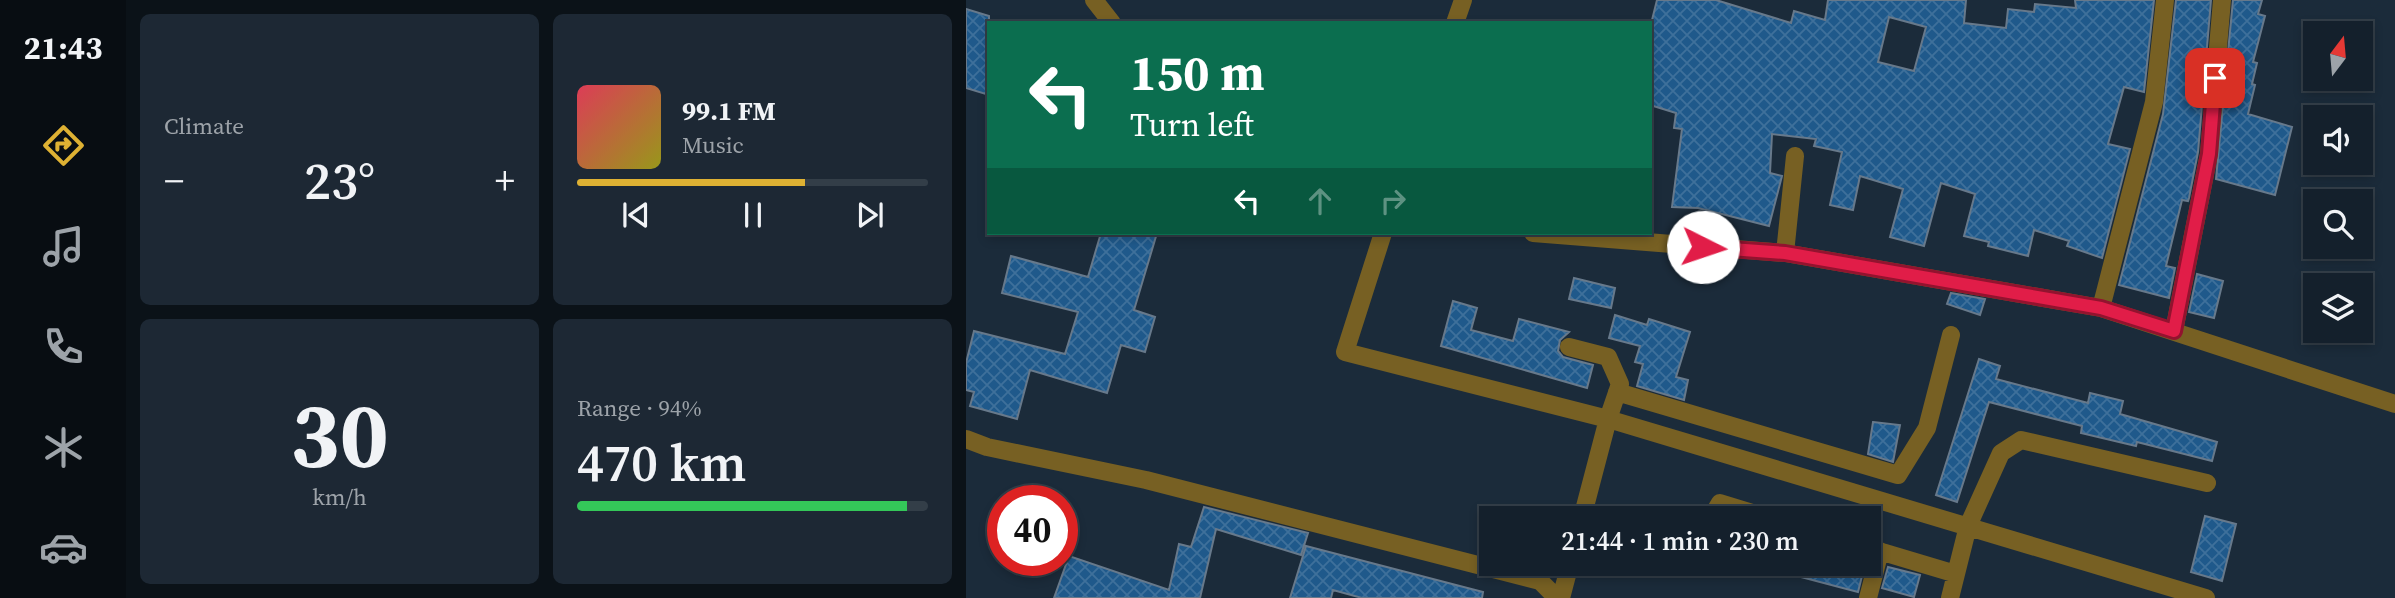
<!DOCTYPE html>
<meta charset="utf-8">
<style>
:root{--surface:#14202c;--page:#1d2834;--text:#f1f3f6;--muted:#9da3a9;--line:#333e48;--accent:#deb133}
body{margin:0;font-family:"Source Serif 4",serif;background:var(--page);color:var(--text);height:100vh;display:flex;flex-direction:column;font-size:26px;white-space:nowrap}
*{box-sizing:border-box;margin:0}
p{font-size:23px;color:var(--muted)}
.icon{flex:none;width:38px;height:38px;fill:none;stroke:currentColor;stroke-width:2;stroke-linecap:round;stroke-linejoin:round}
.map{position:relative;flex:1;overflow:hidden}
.side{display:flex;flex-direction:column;gap:14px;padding:14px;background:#0b1218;width:840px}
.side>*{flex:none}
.banner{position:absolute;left:21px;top:21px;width:665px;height:214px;border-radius:0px;box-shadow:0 4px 10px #0003,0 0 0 2px var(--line);background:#0b6e4f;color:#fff;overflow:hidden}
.needle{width:46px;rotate:16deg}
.tools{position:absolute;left:1337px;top:21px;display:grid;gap:14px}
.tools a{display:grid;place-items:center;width:70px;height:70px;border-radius:0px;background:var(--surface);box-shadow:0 4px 10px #0003,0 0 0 2px var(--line);font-size:35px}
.speed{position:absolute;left:21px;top:485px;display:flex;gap:14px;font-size:35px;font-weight:700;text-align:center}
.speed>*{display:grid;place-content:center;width:91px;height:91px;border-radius:50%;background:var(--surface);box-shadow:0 4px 10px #0003,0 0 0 2px var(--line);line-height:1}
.speed .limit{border:10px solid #d22;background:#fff;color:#111}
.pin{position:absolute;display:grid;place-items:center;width:60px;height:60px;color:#fff;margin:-30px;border-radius:14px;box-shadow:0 4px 10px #0006}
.me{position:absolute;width:77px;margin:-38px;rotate:94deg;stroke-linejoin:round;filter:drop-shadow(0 0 5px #0008)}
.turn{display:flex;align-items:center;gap:24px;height:147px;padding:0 28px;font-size:32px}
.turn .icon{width:91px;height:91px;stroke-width:2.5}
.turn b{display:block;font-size:49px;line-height:60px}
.lanes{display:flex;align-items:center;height:66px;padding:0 28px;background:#0003;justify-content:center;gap:35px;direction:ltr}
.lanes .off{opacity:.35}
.big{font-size:52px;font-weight:600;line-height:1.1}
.side .widget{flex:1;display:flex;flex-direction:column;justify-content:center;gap:10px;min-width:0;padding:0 24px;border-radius:10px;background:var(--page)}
.side .dial{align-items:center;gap:0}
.dial b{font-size:91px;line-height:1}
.song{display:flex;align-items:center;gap:21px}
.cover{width:84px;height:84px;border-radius:10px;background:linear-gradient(135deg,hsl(350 70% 55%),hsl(60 70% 35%))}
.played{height:7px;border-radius:4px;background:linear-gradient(90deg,var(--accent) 65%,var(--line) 65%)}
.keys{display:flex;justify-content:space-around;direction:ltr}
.heat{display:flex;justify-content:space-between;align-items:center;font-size:38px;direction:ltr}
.charge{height:10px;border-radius:5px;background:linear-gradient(90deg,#34c759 94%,var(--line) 0)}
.side .tiles{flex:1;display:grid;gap:14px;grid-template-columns:repeat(2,1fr)}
.trip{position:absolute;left:513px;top:506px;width:402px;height:70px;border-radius:0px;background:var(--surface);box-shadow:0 4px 10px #0003,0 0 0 2px var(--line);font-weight:600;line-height:70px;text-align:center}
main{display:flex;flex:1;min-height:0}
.tab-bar{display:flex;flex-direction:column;width:126px;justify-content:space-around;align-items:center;background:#080d12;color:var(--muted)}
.tab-bar .icon{width:49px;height:49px}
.tab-bar .active{color:var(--accent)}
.tab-bar b{font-size:32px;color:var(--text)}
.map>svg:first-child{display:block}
.building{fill:url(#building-cross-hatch);stroke:#67798b;stroke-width:2;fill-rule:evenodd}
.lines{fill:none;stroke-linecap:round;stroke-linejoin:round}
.minor{stroke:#776023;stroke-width:18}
.route-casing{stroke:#92132f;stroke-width:18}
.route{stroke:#e11d48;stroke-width:12}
</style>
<main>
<nav class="tab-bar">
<b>21:43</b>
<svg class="icon active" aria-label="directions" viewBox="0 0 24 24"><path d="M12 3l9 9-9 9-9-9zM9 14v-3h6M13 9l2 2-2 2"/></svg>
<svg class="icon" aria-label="music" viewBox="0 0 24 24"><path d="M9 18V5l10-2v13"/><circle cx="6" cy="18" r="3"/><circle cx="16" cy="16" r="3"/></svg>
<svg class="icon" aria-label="phone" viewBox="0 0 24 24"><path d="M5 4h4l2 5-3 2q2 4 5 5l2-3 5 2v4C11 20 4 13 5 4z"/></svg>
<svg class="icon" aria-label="climate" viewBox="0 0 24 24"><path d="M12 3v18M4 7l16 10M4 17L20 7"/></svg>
<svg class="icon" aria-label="car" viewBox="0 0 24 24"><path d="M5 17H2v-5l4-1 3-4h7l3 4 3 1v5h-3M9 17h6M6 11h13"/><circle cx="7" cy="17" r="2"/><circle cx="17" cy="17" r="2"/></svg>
</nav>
<section class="side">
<div class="tiles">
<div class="widget"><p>Climate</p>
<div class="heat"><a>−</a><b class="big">23°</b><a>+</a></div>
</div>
<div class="widget">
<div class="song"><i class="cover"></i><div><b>99.1 FM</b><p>Music</p></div></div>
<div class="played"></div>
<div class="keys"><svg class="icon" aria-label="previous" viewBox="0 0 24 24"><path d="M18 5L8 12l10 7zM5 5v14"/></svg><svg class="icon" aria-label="pause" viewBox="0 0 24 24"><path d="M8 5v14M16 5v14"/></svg><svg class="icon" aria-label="next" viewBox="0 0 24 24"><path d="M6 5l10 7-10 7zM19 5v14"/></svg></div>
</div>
<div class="widget dial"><b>30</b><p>km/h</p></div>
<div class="widget"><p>Range · 94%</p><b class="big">470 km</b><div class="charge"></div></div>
</div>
</section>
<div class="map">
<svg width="1429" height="598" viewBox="0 0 1429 598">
<defs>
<pattern id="building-cross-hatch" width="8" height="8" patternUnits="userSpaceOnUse" patternTransform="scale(1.75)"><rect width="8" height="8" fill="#1f598b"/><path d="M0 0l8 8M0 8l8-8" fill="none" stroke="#3e709b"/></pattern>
</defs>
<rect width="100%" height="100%" fill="#1b2b3a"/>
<path class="building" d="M 691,0 L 750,0 L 825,23 L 828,11 L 859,20 L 862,0 L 1000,0 L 998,23 L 1040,28 L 1042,9 L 1068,12 L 1069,4 L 1110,8 L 1109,0 L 1188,0 L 1178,92 L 1158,87 L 1142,144 L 1164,149 L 1136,258 L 1101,246 L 1103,241 L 1068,230 L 1062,256 L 1022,246 L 1023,242 L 998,236 L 1009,194 L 975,183 L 958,246 L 924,237 L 937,189 L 894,176 L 887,210 L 864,205 L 876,152 L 848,146 L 850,139 L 806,134 L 804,173 L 816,176 L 803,226 L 732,208 L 706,207 L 716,129 L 708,128 L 710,113 L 684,105 L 684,28 ZM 923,17 L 960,27 L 948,71 L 912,62 Z
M 1210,0 L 1245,0 L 1232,152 L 1223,198 L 1222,201 L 1216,200 L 1200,266 L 1209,268 L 1203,298 L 1153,285 L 1197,114 Z
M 1267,0 L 1296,0 L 1292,14 L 1299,16 L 1287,62 L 1291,63 L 1286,84 L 1289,85 L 1282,114 L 1326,127 L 1309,195 L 1250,179 Z
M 0,9 L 23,16 L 23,95 L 0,88 Z
M 135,233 L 191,233 L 168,310 L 189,317 L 179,352 L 155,345 L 141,393 L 64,370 L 51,419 L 4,406 L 8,392 L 0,390 L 0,363 L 8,331 L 99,354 L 112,312 L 36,293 L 45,256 L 122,277 Z
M 1231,274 L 1257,281 L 1248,318 L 1223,312 Z
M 608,278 L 649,288 L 645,308 L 603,299 Z
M 985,293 L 1019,299 L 1014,315 L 981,304 Z
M 487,301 L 511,308 L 505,330 L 547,341 L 553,319 L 603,332 L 594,340 L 592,351 L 597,357 L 627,365 L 621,388 L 475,346 Z
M 649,315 L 681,325 L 683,319 L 724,332 L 710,377 L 722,380 L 718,400 L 671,386 L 677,364 L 669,362 L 674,346 L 643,338 Z
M 1013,359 L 1034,366 L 1030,379 L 1122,403 L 1124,393 L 1157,401 L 1154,414 L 1251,442 L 1246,461 L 1171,442 L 1170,446 L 1115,433 L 1116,426 L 1023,402 L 991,502 L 970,495 Z
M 907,422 L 934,425 L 927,462 L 902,454 Z
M 238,507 L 342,533 L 335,555 L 250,529 L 234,598 L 88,598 L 103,556 L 203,590 L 213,544 L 225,547 Z
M 1239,516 L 1270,524 L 1256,581 L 1225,572 Z
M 340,546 L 517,592 L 516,598 L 396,598 L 367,590 L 365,598 L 324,598 Z
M 805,564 L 899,564 L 892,592 L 804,569 Z
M 922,567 L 954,575 L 948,597 L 916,588 Z"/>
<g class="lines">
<path class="minor" d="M 128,0 L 146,23
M 489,23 L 497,0
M 417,233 L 379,352 L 642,419 L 654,384 L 642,357 L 603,347
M 567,233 L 819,253 L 1135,308 L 1429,404
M 819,253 L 829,156
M 1135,308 L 1188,102 L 1199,0
M 1208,331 L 1243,154 L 1256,0
M 651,392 L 932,475 L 961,428 L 985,335
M 0,439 L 21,447 L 180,480 L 574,581 L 591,598
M 616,518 L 642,419 L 1240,598
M 745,518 L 754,503 L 803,518
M 903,548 L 990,574
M 595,598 L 604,564
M 902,598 L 914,551
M 984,598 L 1002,526 L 1035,453 L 1055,440 L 1241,483"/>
</g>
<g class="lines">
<g class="route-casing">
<path id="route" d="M 737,247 L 819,253 L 1135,308 L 1208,331 L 1243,154 L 1249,78"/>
</g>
<use href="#route" class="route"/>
</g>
</svg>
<div class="tools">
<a><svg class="needle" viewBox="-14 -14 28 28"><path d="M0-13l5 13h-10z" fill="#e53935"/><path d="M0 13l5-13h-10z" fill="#9da3a9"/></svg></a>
<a><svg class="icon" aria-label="sound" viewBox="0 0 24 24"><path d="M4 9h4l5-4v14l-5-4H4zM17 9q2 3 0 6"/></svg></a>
<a><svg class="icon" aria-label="search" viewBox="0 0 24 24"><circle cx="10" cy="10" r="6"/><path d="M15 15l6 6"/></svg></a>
<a><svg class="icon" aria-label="layers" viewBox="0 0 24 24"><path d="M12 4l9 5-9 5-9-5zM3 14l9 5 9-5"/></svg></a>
</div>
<div class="speed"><div class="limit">40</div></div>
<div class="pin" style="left:1249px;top:78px;background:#d93025"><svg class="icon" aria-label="arrive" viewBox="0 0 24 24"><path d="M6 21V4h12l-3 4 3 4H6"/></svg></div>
<svg class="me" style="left:737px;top:247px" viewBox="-20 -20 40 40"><circle r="19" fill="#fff"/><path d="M0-13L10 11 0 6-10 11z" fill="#e11d48"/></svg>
<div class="trip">21:44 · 1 min · 230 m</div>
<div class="banner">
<div class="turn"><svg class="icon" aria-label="left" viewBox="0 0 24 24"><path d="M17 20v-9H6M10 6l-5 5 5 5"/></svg><div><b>150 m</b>Turn left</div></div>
<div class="lanes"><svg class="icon" aria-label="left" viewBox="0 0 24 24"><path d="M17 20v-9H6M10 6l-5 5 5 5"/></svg><svg class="icon off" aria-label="ahead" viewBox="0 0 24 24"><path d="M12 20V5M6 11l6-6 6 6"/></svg><svg class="icon off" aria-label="right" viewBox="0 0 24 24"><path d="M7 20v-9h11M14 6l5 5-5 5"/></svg></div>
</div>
</div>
</main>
